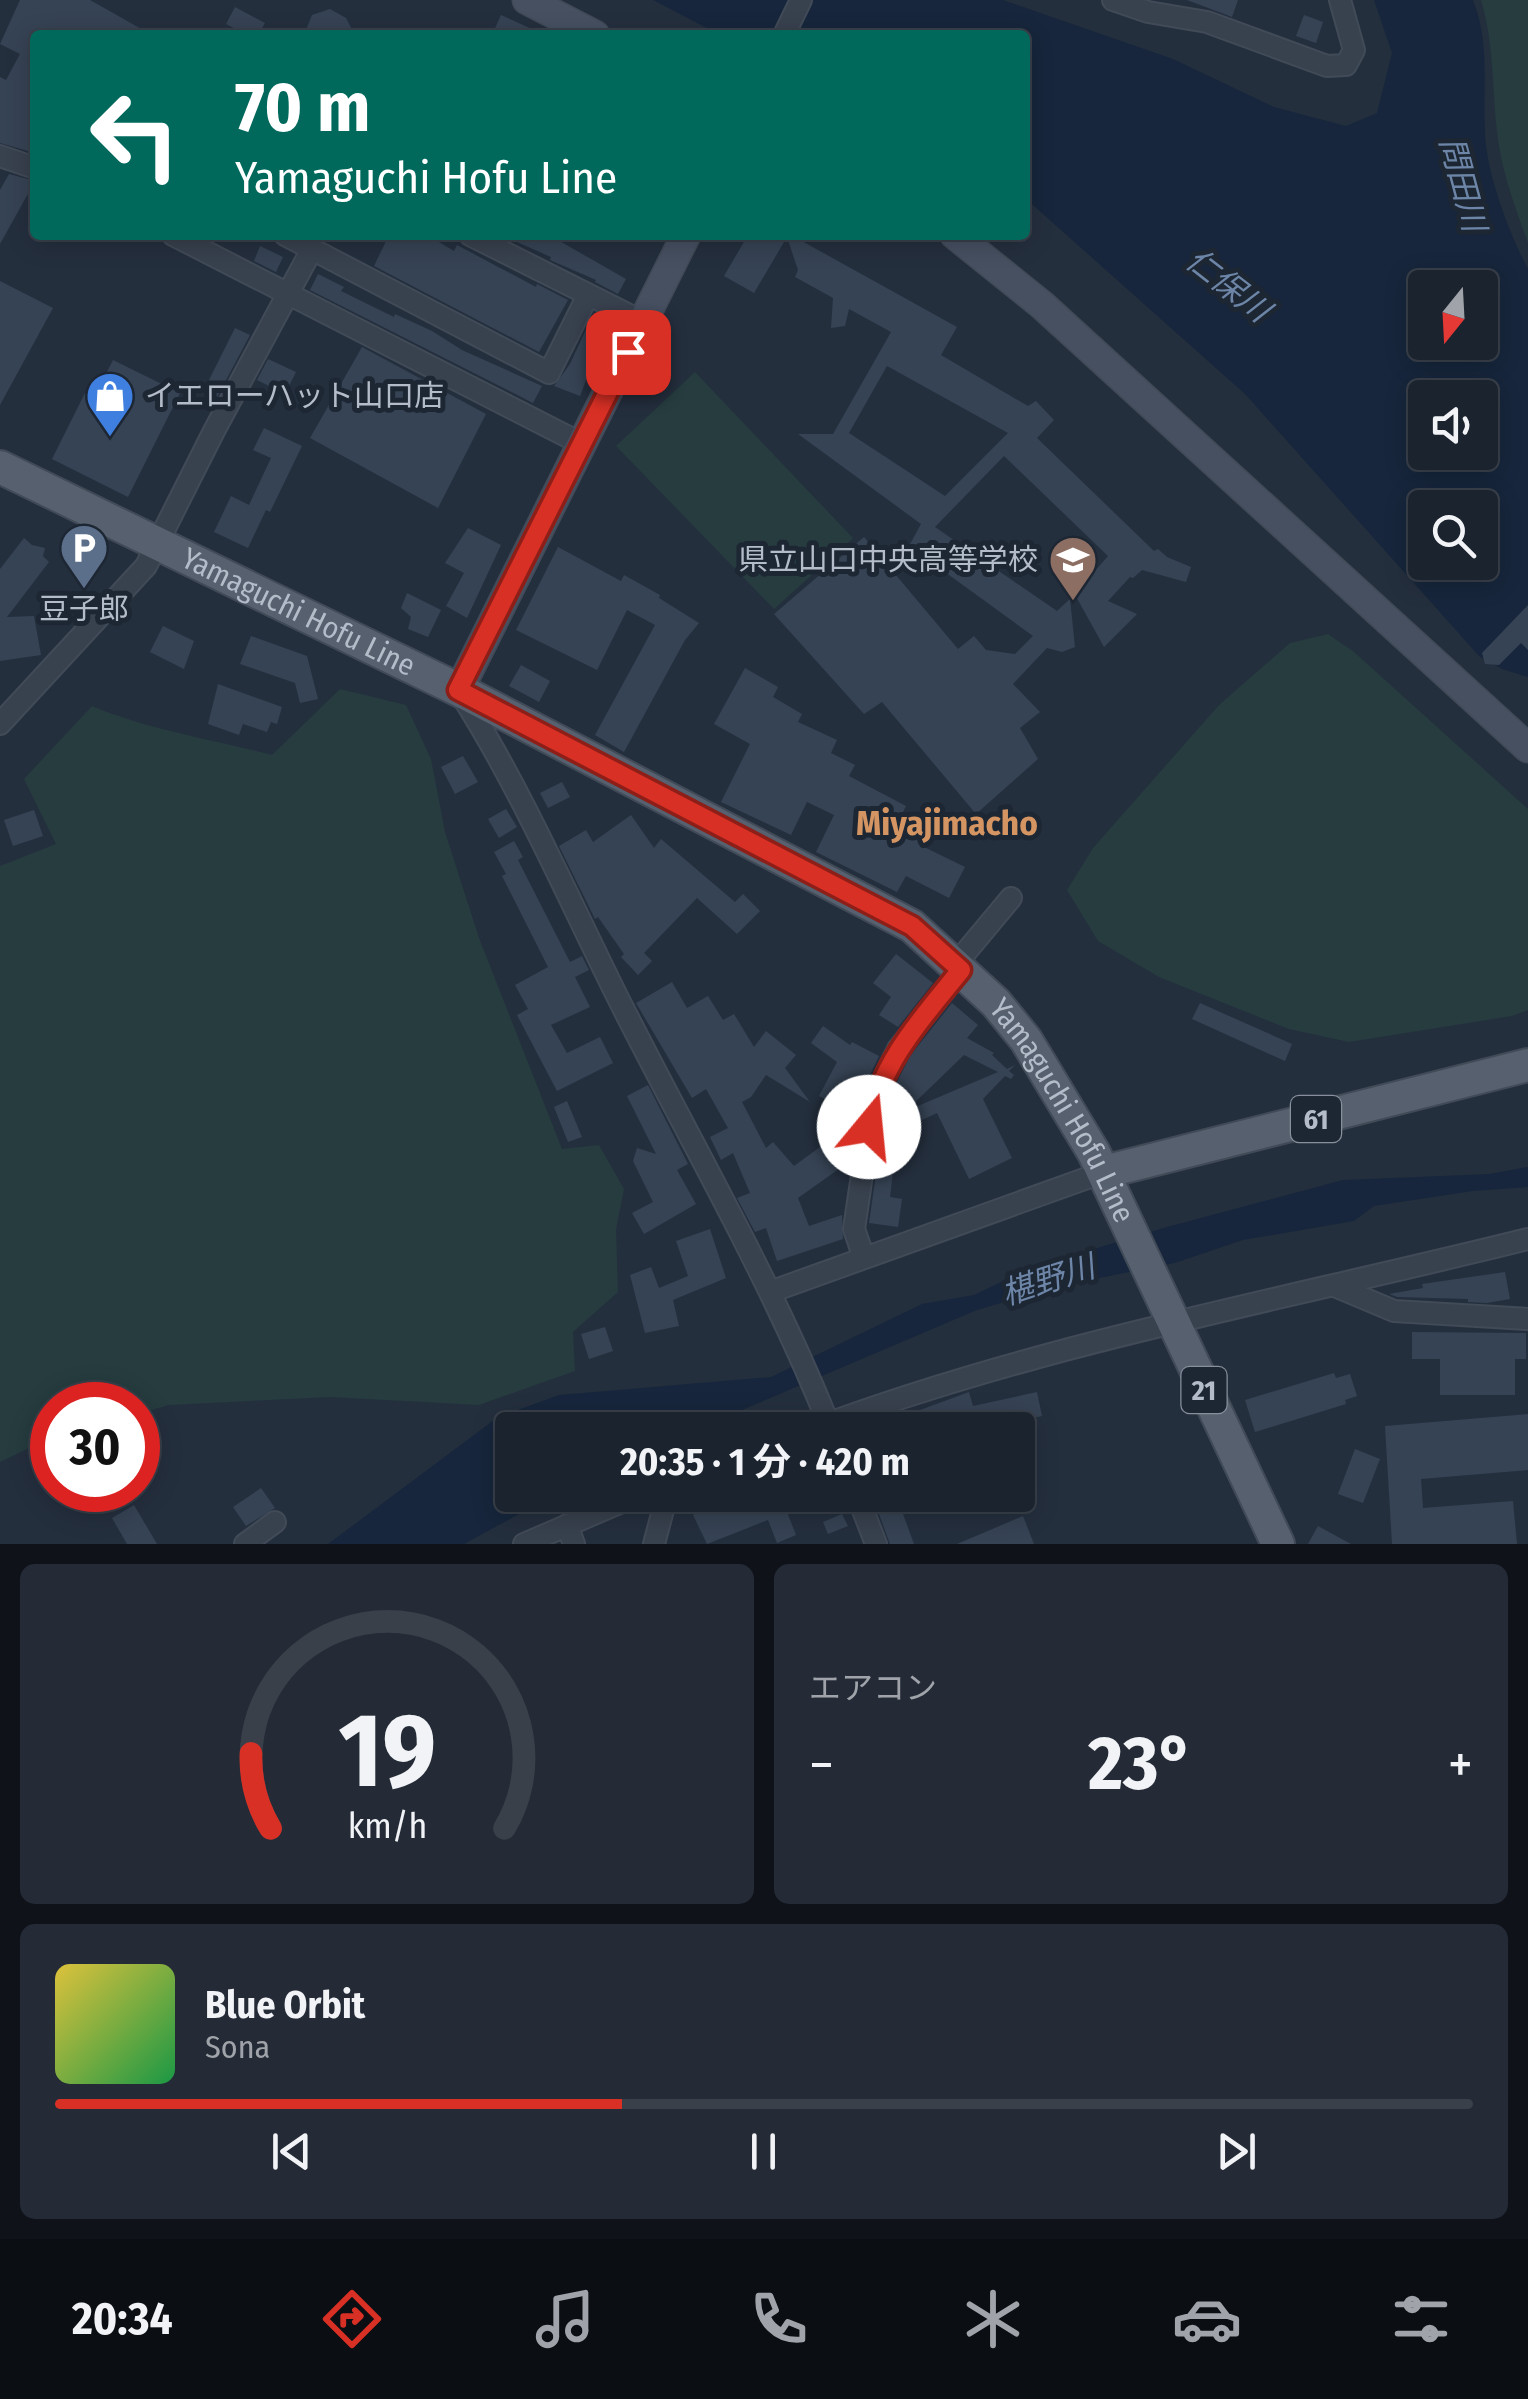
<!DOCTYPE html>
<html lang="ja">
<meta charset="utf-8">
<style>
:root{--surface:#1b232e;--page:#242b36;--text:#f1f3f6;--muted:#a0a4aa;--line:#39404a;--accent:#d93025}
body{margin:0;font-family:"Fira Sans Condensed","Noto Sans JP",sans-serif;background:var(--page);color:var(--text);height:100vh;display:flex;flex-direction:column;font-size:38px;white-space:nowrap}
*{box-sizing:border-box;margin:0}
p{font-size:32px;color:var(--muted)}
.icon{flex:none;width:55px;height:55px;fill:none;stroke:currentColor;stroke-width:2;stroke-linecap:round;stroke-linejoin:round}
.map{position:relative;height:1544px;overflow:hidden}
.drawer{display:flex;flex-direction:column;gap:20px;padding:20px;background:#0f1319;flex:1}
.drawer>*{flex:none}
.hud{position:absolute;left:30px;top:30px;width:1000px;height:210px;border-radius:10px;box-shadow:0 5px 25px #0003,0 0 0 2px var(--line);background:#00695c;color:#fff;overflow:hidden}
.needle{width:65px;rotate:198deg}
.fabs{position:absolute;left:1408px;top:270px;display:grid;gap:20px}
.fabs a{display:grid;place-items:center;width:90px;height:90px;border-radius:10px;background:var(--surface);box-shadow:0 5px 25px #0003,0 0 0 2px var(--line);font-size:50px}
.speed{position:absolute;left:30px;top:1382px;display:flex;gap:20px;font-size:50px;font-weight:700;text-align:center}
.speed>*{display:grid;place-content:center;width:130px;height:130px;border-radius:50%;background:var(--surface);box-shadow:0 5px 25px #0003,0 0 0 2px var(--line);line-height:1}
.speed .limit{border:15px solid #d22;background:#fff;color:#111}
.pin{position:absolute;display:grid;place-items:center;width:85px;height:85px;color:#fff;margin:-42px;border-radius:20px;box-shadow:0 5px 15px #0006}
.me{position:absolute;width:110px;margin:-55px;rotate:17deg;stroke-linejoin:round;filter:drop-shadow(0 0 8px #0008)}
.turn{display:flex;align-items:center;gap:35px;height:210px;padding:0 40px;font-size:45px}
.turn .icon{width:130px;height:130px;stroke-width:2.5}
.turn b{display:block;font-size:70px;line-height:85px}
.big{font-size:75px;font-weight:700;line-height:1.1}
.drawer .card{flex:1;display:flex;flex-direction:column;justify-content:center;gap:15px;min-width:0;padding:0 35px;border-radius:15px;background:var(--page)}
.drawer .dial{align-items:center;gap:0}
.dial svg{height:260px;overflow:visible;fill:none;stroke:var(--line);stroke-width:7;stroke-linecap:round;text-anchor:middle}
.dial text{fill:var(--text);stroke:none}
.song{display:flex;align-items:center;gap:30px}
.cover{width:120px;height:120px;border-radius:15px;background:linear-gradient(135deg,hsl(50 70% 55%),hsl(140 70% 35%))}
.played{height:10px;border-radius:5px;background:linear-gradient(90deg,var(--accent) 40%,var(--line) 40%)}
.keys{display:flex;justify-content:space-around;direction:ltr}
.heat{display:flex;justify-content:space-between;align-items:center;font-size:55px;direction:ltr}
.drawer .tiles{flex:1;display:grid;gap:20px;grid-template-columns:1fr 1fr}
.card:last-child{grid-column:span 2}
.trip{position:absolute;left:495px;top:1412px;width:540px;height:100px;border-radius:10px;background:var(--surface);box-shadow:0 5px 25px #0003,0 0 0 2px var(--line);font-weight:700;line-height:100px;text-align:center}
.menu{display:flex;height:160px;justify-content:space-around;align-items:center;background:#0b0e12;color:var(--muted)}
.menu .icon{width:70px;height:70px}
.menu .current{color:var(--accent)}
.menu b{font-size:45px;color:var(--text)}
.map>svg:first-child{display:block}
.green{fill:#263c3f}
.water{fill:#17263c;fill-rule:evenodd}
.building{fill:#364354;fill-rule:evenodd}
.lines{fill:none;stroke-linecap:round;stroke-linejoin:round}
.street-casing{stroke:#414a57;stroke-width:24}
.secondary-casing{stroke:#414a57;stroke-width:31}
.primary-casing{stroke:#414a57;stroke-width:36}
.street{stroke:#38414e;stroke-width:20}
.secondary{stroke:#465061;stroke-width:28}
.primary{stroke:#56606e;stroke-width:32}
.route-casing{stroke:#8d1f18;stroke-width:25}
.route{stroke:#d93025;stroke-width:18}
.labels{text-anchor:middle;dominant-baseline:central;stroke-width:10;stroke-linejoin:round;paint-order:stroke}
.shield{fill:#1d2633;stroke:#878f9c;stroke-width:2.5}
.shield-label{font-size:28px;font-weight:bold;fill:#b4bcc9}
.poi-label{font-size:30px;fill:#b4bcc9;stroke:#1d2633;text-anchor:start}
.street-label{font-size:30px;fill:#b4bcc9;stroke:#1d2633}
.water-label{font-size:32px;font-style:italic;fill:#6d86a8;stroke:#1d2633}
.quarter-label{font-size:35px;font-weight:bold;fill:#d59563;stroke:#1d2633}
</style>
<div class="map">
<svg width="1528" height="1544" viewBox="0 0 1528 1544">
<rect width="100%" height="100%" fill="#242f3e"/>
<path class="green" d="M 1481,0 L 1528,0 L 1528,243 C 1515,207 1501,170 1497,131 C 1492,86 1494,43 1481,0 Z
M 695,372 L 853,538 L 774,609 L 616,446 Z
M 1328,634 L 1354,652 L 1528,809 L 1528,1010 L 1512,1016 L 1349,1042 L 1289,1029 L 1159,977 L 1098,941 L 1067,890 L 1093,848 L 1219,705 L 1290,643 Z
M 340,689 L 406,705 L 431,759 L 445,832 L 479,938 L 562,1149 L 599,1145 L 624,1189 L 616,1229 L 618,1292 L 573,1332 L 575,1371 L 479,1405 L 330,1397 L 169,1405 L 138,1414 L 138,1405 L 52,1405 L 52,1437 L 0,1462 L 0,866 L 56,844 L 24,779 L 92,706 C 149,730 211,739 272,755 Z"/>
<path class="water" d="M 653,0 L 1003,0 L 1173,59 L 1274,107 L 1346,126 L 1377,113 L 1392,53 L 1374,0 L 1473,0 C 1492,48 1481,96 1486,145 C 1490,182 1511,237 1528,269 L 1528,677 L 1502,669 L 1479,656 L 1245,394 L 1025,198 L 1025,35 L 720,35 ZM 1425,288 L 1480,288 L 1480,342 L 1425,342 ZM 1425,398 L 1480,398 L 1480,452 L 1425,452 ZM 1425,508 L 1480,508 L 1480,562 L 1425,562 Z
M 1528,1167 L 1528,1187 L 1473,1191 L 1374,1206 L 1354,1221 L 1243,1240 L 1175,1263 L 1059,1286 L 977,1310 L 695,1430 L 512,1430 L 512,1495 L 554,1495 L 464,1544 L 328,1544 L 498,1417 L 559,1395 L 771,1377 L 922,1304 L 974,1295 L 1030,1268 L 1167,1227 L 1343,1180 L 1489,1174 Z"/>
<path class="building" d="M 20,0 L 90,0 L 152,35 L 35,35 L 35,153 L 0,143 L 0,77 L 6,80 L 20,54 L 0,44 Z
M 1187,0 L 1238,0 L 1232,17 Z
M 235,7 L 265,23 L 258,35 L 247,35 L 226,24 Z
M 330,9 L 346,18 L 355,35 L 304,35 L 312,15 Z
M 501,15 L 545,35 L 492,35 Z
M 1304,15 L 1323,22 L 1316,43 L 1296,36 Z
M 9,174 L 35,181 L 0,244 L 0,190 Z
M 389,235 L 427,235 L 454,251 L 457,245 L 536,287 L 537,284 L 568,300 L 539,352 L 374,266 Z
M 501,235 L 549,235 L 626,279 L 618,294 L 595,282 L 596,280 L 550,260 L 551,257 Z
M 748,235 L 791,235 L 957,327 L 941,355 L 1028,406 L 1036,401 L 1054,420 L 1037,438 L 1154,551 L 1158,549 L 1167,557 L 1191,567 L 1186,582 L 1142,570 L 1133,578 L 1130,577 L 1108,601 L 1137,614 L 1104,647 L 1068,582 L 1081,587 L 1108,556 L 1004,456 L 935,527 L 1057,611 L 1070,599 L 1075,647 L 1062,652 L 1047,648 L 1013,684 L 1040,712 L 1020,728 L 1038,759 L 976,814 L 882,702 L 864,714 L 774,614 L 864,537 L 958,649 L 974,636 L 986,650 L 1015,654 L 1033,636 L 909,546 L 921,524 L 798,434 L 833,434 L 891,332 L 849,309 L 845,326 L 831,328 L 833,298 L 795,277 L 798,270 L 787,237 L 754,293 L 724,276 ZM 887,366 L 1008,433 L 945,496 L 849,433 Z
M 260,246 L 283,257 L 276,272 L 254,261 Z
M 318,274 L 344,287 L 341,291 L 394,317 L 395,314 L 432,331 L 462,350 L 542,386 L 533,403 L 310,290 Z
M 0,281 L 53,308 L 0,405 Z
M 589,323 L 610,332 L 602,351 L 598,349 L 580,396 L 554,386 L 570,364 Z
M 235,328 L 250,335 L 217,397 L 204,390 Z
M 362,347 L 486,414 L 438,508 L 310,438 Z
M 268,359 L 296,372 L 285,394 L 257,380 Z
M 113,360 L 180,393 L 128,497 L 52,459 L 85,393 L 94,398 Z
M 264,428 L 302,446 L 270,512 L 266,510 L 248,548 L 214,532 L 231,496 L 249,505 L 271,458 L 253,450 Z
M 468,528 L 501,545 L 467,618 L 446,606 L 464,573 L 445,563 Z
M 24,538 L 32,545 L 45,548 L 43,556 L 49,562 L 7,617 L 34,616 L 41,655 L 0,661 L 0,569 Z
M 558,547 L 621,581 L 624,575 L 660,595 L 659,598 L 699,623 L 685,640 L 624,752 L 595,735 L 655,625 L 627,610 L 597,670 L 516,630 Z
M 407,593 L 441,610 L 428,637 L 408,629 L 411,617 L 401,608 Z
M 1528,605 L 1528,650 L 1521,643 L 1499,665 L 1485,664 L 1482,653 Z
M 163,626 L 194,641 L 184,669 L 150,652 Z
M 251,636 L 307,656 L 318,699 L 300,703 L 295,683 L 240,664 Z
M 521,665 L 550,681 L 539,702 L 509,686 Z
M 745,668 L 778,687 L 773,697 L 802,714 L 798,722 L 837,740 L 831,753 L 855,765 L 849,776 L 906,806 L 903,812 L 932,828 L 922,846 L 965,867 L 949,898 L 906,876 L 897,892 L 816,852 L 834,815 L 807,802 L 791,835 L 721,802 L 750,744 L 714,724 Z
M 218,684 L 282,707 L 277,724 L 271,722 L 267,732 L 243,724 L 239,735 L 208,724 Z
M 463,756 L 478,782 L 455,794 L 441,767 Z
M 562,782 L 570,797 L 548,808 L 540,793 Z
M 506,809 L 517,827 L 499,838 L 488,819 Z
M 34,810 L 43,836 L 13,846 L 4,820 Z
M 631,815 L 654,848 L 661,839 L 735,902 L 743,894 L 760,911 L 737,934 L 697,898 L 644,953 L 652,961 L 638,975 L 621,957 L 624,954 L 598,917 L 595,919 L 559,846 L 586,830 L 593,842 Z
M 514,841 L 523,857 L 518,860 L 570,962 L 582,956 L 589,970 L 575,977 L 590,1007 L 551,1025 L 567,1053 L 600,1037 L 613,1063 L 557,1091 L 517,1015 L 528,1009 L 515,985 L 548,967 L 502,876 L 506,874 L 494,852 Z
M 896,954 L 933,983 L 898,1027 L 879,1015 L 891,997 L 873,983 Z
M 672,982 L 687,1008 L 708,996 L 723,1020 L 734,1014 L 754,1047 L 766,1031 L 796,1055 L 785,1068 L 810,1102 L 766,1075 L 751,1097 L 742,1102 L 766,1148 L 773,1142 L 794,1166 L 835,1136 L 850,1161 L 798,1198 L 809,1226 L 842,1215 L 843,1239 L 777,1261 L 766,1228 L 755,1232 L 737,1198 L 750,1193 L 733,1153 L 721,1160 L 710,1137 L 728,1128 L 706,1089 L 692,1098 L 636,1003 Z
M 952,1003 L 978,1025 L 967,1038 L 994,1053 L 992,1055 L 1007,1069 L 1015,1065 L 1009,1071 L 1014,1075 L 1011,1079 L 1005,1076 L 983,1099 L 1012,1158 L 969,1179 L 937,1113 L 920,1121 L 899,1123 L 890,1197 L 902,1199 L 898,1227 L 869,1223 L 886,1104 L 910,1056 ZM 964,1055 L 998,1072 L 906,1111 Z
M 1200,1003 L 1292,1044 L 1285,1061 L 1192,1019 Z
M 823,1026 L 850,1045 L 852,1042 L 879,1056 L 852,1113 L 819,1096 L 837,1062 L 811,1043 Z
M 648,1085 L 688,1164 L 677,1170 L 696,1204 L 644,1234 L 632,1213 L 653,1202 L 633,1161 L 637,1148 L 656,1154 L 627,1096 Z
M 567,1101 L 582,1137 L 568,1142 L 554,1107 Z
M 710,1229 L 726,1278 L 673,1300 L 679,1326 L 645,1333 L 630,1275 L 651,1267 L 659,1288 L 688,1276 L 676,1241 Z
M 1505,1272 L 1510,1299 L 1487,1303 L 1468,1302 L 1468,1299 L 1397,1297 L 1389,1294 L 1423,1288 L 1422,1284 Z
M 605,1327 L 613,1351 L 589,1359 L 581,1334 Z
M 1412,1332 L 1526,1333 L 1526,1359 L 1515,1359 L 1515,1395 L 1440,1395 L 1440,1359 L 1412,1359 Z
M 1334,1373 L 1336,1378 L 1350,1374 L 1357,1396 L 1345,1400 L 1346,1404 L 1255,1432 L 1245,1400 Z
M 969,1392 L 973,1406 L 1037,1392 L 1042,1416 L 977,1430 L 947,1430 L 944,1419 L 906,1430 L 901,1417 Z
M 1528,1414 L 1528,1470 L 1421,1479 L 1423,1508 L 1513,1501 L 1517,1544 L 1392,1544 L 1385,1426 Z
M 885,1418 L 890,1430 L 852,1430 Z
M 1355,1449 L 1380,1459 L 1363,1503 L 1338,1494 Z
M 261,1488 L 275,1508 L 246,1526 L 233,1507 Z
M 713,1495 L 823,1495 L 787,1512 L 796,1535 L 777,1543 L 768,1520 L 707,1544 L 693,1515 L 717,1503 Z
M 872,1495 L 953,1495 L 953,1498 L 903,1514 L 914,1544 L 890,1544 Z
M 134,1505 L 157,1544 L 127,1544 L 112,1518 Z
M 842,1514 L 848,1526 L 828,1534 L 823,1522 Z
M 1023,1516 L 1034,1544 L 957,1544 Z
M 1318,1526 L 1351,1544 L 1308,1544 Z"/>
<g class="lines">
<g class="street-casing">
<path id="street" d="M 1113,0 L 1148,12 L 1207,22 L 1327,66 L 1346,65 L 1354,50 L 1340,0
M 784,35 L 801,0
M 0,156 L 35,168
M 173,235 L 582,444
M 285,235 L 549,373 L 588,295
M 470,235 L 643,322
M 462,696 C 523,793 568,898 619,1000 C 691,1143 772,1281 831,1430
M 0,724 L 146,566 L 214,431 L 312,249
M 955,965 L 1011,898
M 864,1258 L 854,1229 L 873,1100 L 898,1049 L 961,970
M 1337,1287 L 1394,1311 L 1528,1319
M 770,1292 L 1104,1172
M 810,1430 C 1042,1343 1288,1299 1528,1239
M 857,1495 L 876,1544
M 567,1525 L 574,1544
M 245,1544 L 275,1522
M 524,1544 L 638,1495
M 654,1544 L 667,1495"/>
</g>
<g class="secondary-casing">
<path id="secondary" d="M 527,0 L 595,35
M 955,235 L 1042,305 L 1528,748
M 459,690 L 686,235"/>
</g>
<g class="primary-casing">
<g id="primary">
<path id="s1" d="M 0,467 L 459,690 L 912,926 L 996,1003 L 1026,1040 L 1094,1153 L 1278,1544"/>
<path d="M 1104,1172 L 1528,1065"/>
</g>
</g>
<use href="#street" class="street"/>
<use href="#secondary" class="secondary"/>
<use href="#primary" class="primary"/>
</g>
<g class="lines">
<g class="route-casing">
<path id="route" d="M 628,352 L 458,690 L 912,926 L 961,970 C 922,1018 879,1064 869,1127"/>
</g>
<use href="#route" class="route"/>
</g>
<defs>
<g id="shop-pin" transform="scale(2.5)"><path d="M0 17L-7.5 6A9.5 9.5 0 1 1 7.5 6Z" fill="#3f7fe0" stroke="#1d2633"/><path d="M-5-2.5h2.3a2.7 3.5 0 0 1 5.4 0H5L5.5 6h-11ZM-1.5-2.5h3a1.5 2.3 0 0 0-3 0Z" fill="#fff"/></g>
<g id="parking-pin" transform="scale(2.5)"><path d="M0 17L-7.5 6A9.5 9.5 0 1 1 7.5 6Z" fill="#5c6f8a" stroke="#1d2633"/><path d="M-3.5-5.5H1a3.5 3.5 0 0 1 0 7H-1V5.5H-3.5ZM-1-3.4V-.6H.8a1.4 1.4 0 0 0 0-2.8Z" fill="#fff"/></g>
<g id="school-pin" transform="scale(2.5)"><path d="M0 17L-7.5 6A9.5 9.5 0 1 1 7.5 6Z" fill="#8d6e63" stroke="#1d2633"/><path d="M0-5L7-2L0 1L-7-2ZM-4 1L0 2.5L4 1V4Q0 6-4 4Z" fill="#fff"/></g>
</defs>
<g fill-rule="evenodd">
<use href="#shop-pin" x="110" y="396"/>
<use href="#parking-pin" x="84" y="548"/>
<use href="#school-pin" x="1073" y="560"/>
</g>
<g class="labels">
<g class="shield">
<rect x="1291" y="1096" width="50" height="46" rx="8"/>
<rect x="1181.5" y="1367" width="45" height="46" rx="8"/>
</g>
<g class="shield-label">
<text x="1316" y="1119">61</text>
<text x="1204" y="1390">21</text>
</g>
<g class="poi-label">
<text x="145" y="396">イエローハット山口店</text>
<text x="1038" y="560" text-anchor="end">県立山口中央高等学校</text>
<text x="84" y="609" text-anchor="middle">豆子郎</text>
</g>
<g class="street-label">
<text stroke="none"><textPath href="#s1" startOffset="332">Yamaguchi Hofu Line</textPath></text>
<text stroke="none"><textPath href="#s1" startOffset="1262">Yamaguchi Hofu Line</textPath></text>
</g>
<g class="water-label">
<text transform="translate(1463 184) rotate(75)">問田川</text>
<text transform="translate(1228 285) rotate(38)">仁保川</text>
<text transform="translate(1048 1280) rotate(-18)">椹野川</text>
</g>
<g class="quarter-label">
<text x="947" y="823">Miyajimacho</text>
</g>
</g>
</svg>
<div class="fabs">
<a><svg class="needle" viewBox="-14 -14 28 28"><path d="M0-13l5 13h-10z" fill="#e53935"/><path d="M0 13l5-13h-10z" fill="#a0a4aa"/></svg></a>
<a><svg class="icon" aria-label="sound" viewBox="0 0 24 24"><path d="M4 9h4l5-4v14l-5-4H4zM17 9q2 3 0 6"/></svg></a>
<a><svg class="icon" aria-label="search" viewBox="0 0 24 24"><circle cx="10" cy="10" r="6"/><path d="M15 15l6 6"/></svg></a>
</div>
<div class="speed"><div class="limit">30</div></div>
<div class="pin" style="left:628px;top:352px;background:#d93025"><svg class="icon" aria-label="arrive" viewBox="0 0 24 24"><path d="M6 21V4h12l-3 4 3 4H6"/></svg></div>
<svg class="me" style="left:869px;top:1127px" viewBox="-20 -20 40 40"><circle r="19" fill="#fff"/><path d="M0-13L10 11 0 6-10 11z" fill="#d93025"/></svg>
<div class="trip">20:35 · 1 分 · 420 m</div>
<div class="hud">
<div class="turn"><svg class="icon" aria-label="left" viewBox="0 0 24 24"><path d="M17 20v-9H6M10 6l-5 5 5 5"/></svg><div><b>70 m</b>Yamaguchi Hofu Line</div></div>
</div>
</div>
<section class="drawer">
<div class="tiles">
<div class="card dial"><svg viewBox="0 0 100 80">
<path d="M14 69A42 42 0 1 1 86 69"/>
<path d="M14 69A42 42 0 0 1 8 46" stroke="#d93025"/>
<text x="50" y="56" font-size="32" font-weight="700">19</text>
<text x="50" y="72" font-size="11">km/h</text>
</svg></div>
<div class="card"><p>エアコン</p>
<div class="heat"><a>−</a><b class="big">23°</b><a>+</a></div>
</div>
<div class="card">
<div class="song"><i class="cover"></i><div><b>Blue Orbit</b><p>Sona</p></div></div>
<div class="played"></div>
<div class="keys"><svg class="icon" aria-label="previous" viewBox="0 0 24 24"><path d="M18 5L8 12l10 7zM5 5v14"/></svg><svg class="icon" aria-label="pause" viewBox="0 0 24 24"><path d="M8 5v14M16 5v14"/></svg><svg class="icon" aria-label="next" viewBox="0 0 24 24"><path d="M6 5l10 7-10 7zM19 5v14"/></svg></div>
</div>
</div>
</section>
<nav class="menu">
<b>20:34</b>
<svg class="icon current" aria-label="directions" viewBox="0 0 24 24"><path d="M12 3l9 9-9 9-9-9zM9 14v-3h6M13 9l2 2-2 2"/></svg>
<svg class="icon" aria-label="music" viewBox="0 0 24 24"><path d="M9 18V5l10-2v13"/><circle cx="6" cy="18" r="3"/><circle cx="16" cy="16" r="3"/></svg>
<svg class="icon" aria-label="phone" viewBox="0 0 24 24"><path d="M5 4h4l2 5-3 2q2 4 5 5l2-3 5 2v4C11 20 4 13 5 4z"/></svg>
<svg class="icon" aria-label="climate" viewBox="0 0 24 24"><path d="M12 3v18M4 7l16 10M4 17L20 7"/></svg>
<svg class="icon" aria-label="car" viewBox="0 0 24 24"><path d="M5 17H2v-5l4-1 3-4h7l3 4 3 1v5h-3M9 17h6M6 11h13"/><circle cx="7" cy="17" r="2"/><circle cx="17" cy="17" r="2"/></svg>
<svg class="icon" aria-label="filters" viewBox="0 0 24 24"><path d="M4 7h16M4 17h16"/><circle cx="9" cy="7" r="2"/><circle cx="15" cy="17" r="2"/></svg>
</nav>
